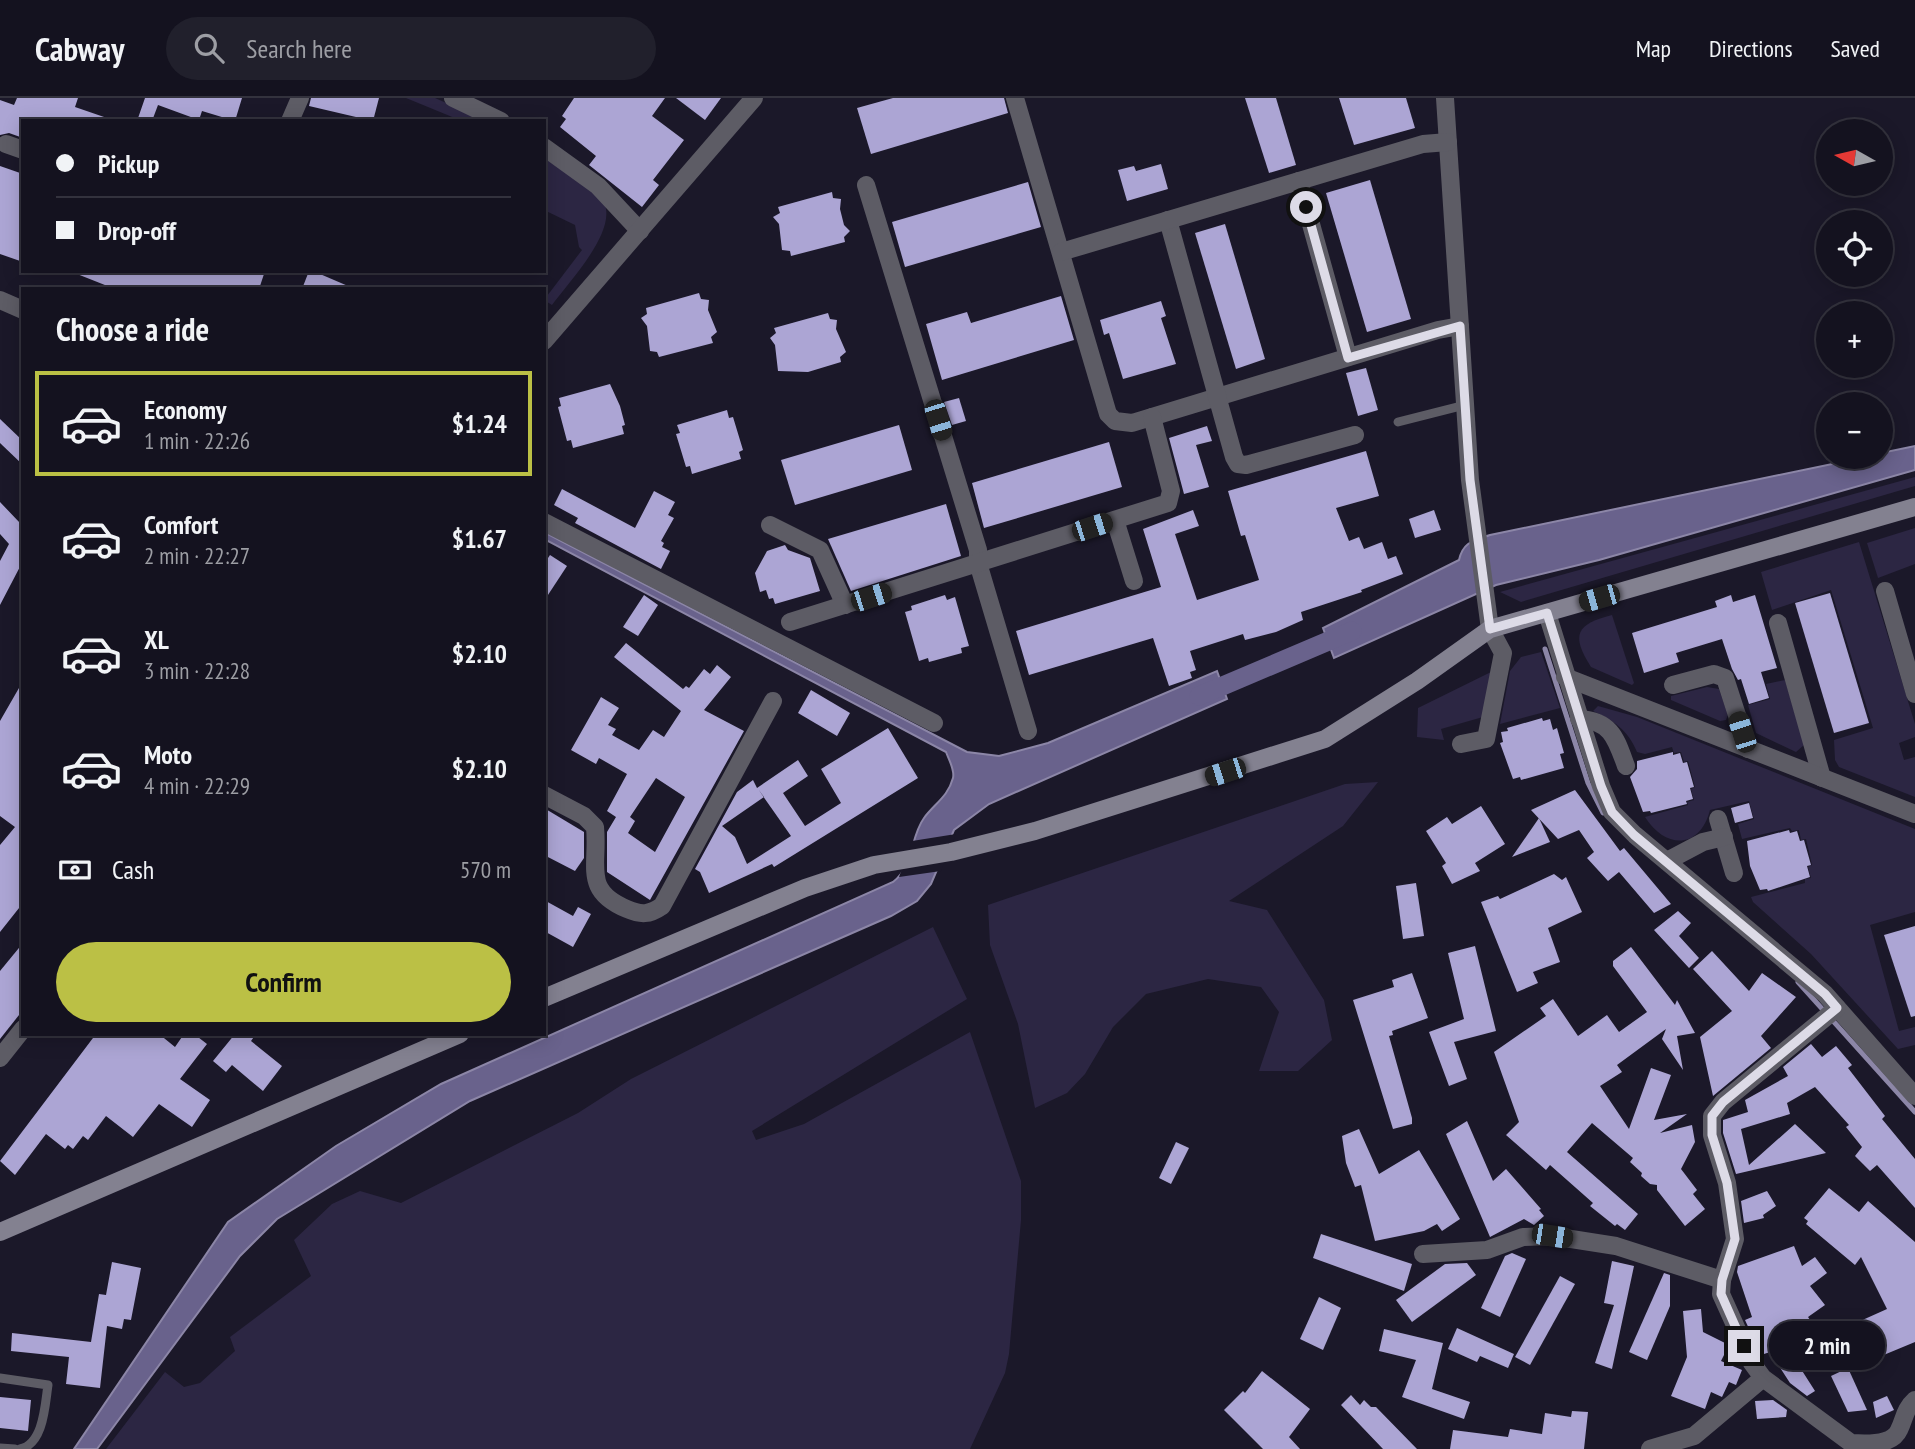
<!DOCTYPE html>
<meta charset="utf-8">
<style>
body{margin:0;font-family:"PT Sans Narrow",sans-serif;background:#21202c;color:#f1f3f6;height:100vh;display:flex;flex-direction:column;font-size:26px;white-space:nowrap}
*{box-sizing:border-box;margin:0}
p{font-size:23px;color:#9d9ea4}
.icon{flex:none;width:38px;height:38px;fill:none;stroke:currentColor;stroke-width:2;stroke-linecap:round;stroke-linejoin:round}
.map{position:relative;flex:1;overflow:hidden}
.sheet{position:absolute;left:21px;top:189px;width:525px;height:749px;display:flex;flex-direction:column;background:#14121f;border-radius:0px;box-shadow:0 4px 18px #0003,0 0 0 2px #33323d}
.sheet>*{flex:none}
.top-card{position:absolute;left:21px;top:21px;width:525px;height:154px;border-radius:0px;box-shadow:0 4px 18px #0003,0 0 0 2px #33323d;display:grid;align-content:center;height:154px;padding:0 35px;background:#14121f}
.needle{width:46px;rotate:278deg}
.controls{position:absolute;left:1816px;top:21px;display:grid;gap:14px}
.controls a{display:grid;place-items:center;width:77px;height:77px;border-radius:50%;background:#14121f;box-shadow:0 4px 18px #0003,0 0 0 2px #33323d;font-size:35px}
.end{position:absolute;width:32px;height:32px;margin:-16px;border:9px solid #dddbe7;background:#111;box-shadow:0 0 0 4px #111}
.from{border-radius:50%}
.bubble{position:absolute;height:49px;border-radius:24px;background:#14121f;box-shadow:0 4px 18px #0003,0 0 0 2px #33323d;font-size:23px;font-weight:700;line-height:49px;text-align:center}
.car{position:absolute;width:21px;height:42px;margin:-21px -10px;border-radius:9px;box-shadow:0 0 5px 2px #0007;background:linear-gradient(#222 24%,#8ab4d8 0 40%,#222 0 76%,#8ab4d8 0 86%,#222 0)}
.top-card b{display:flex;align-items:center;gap:24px;height:66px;font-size:26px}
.top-card b+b{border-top:2px solid #33323d}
.top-card i{width:18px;height:18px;background:#f1f3f6}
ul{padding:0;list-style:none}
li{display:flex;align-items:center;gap:21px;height:105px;margin:0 14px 10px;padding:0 21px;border:4px solid transparent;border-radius:0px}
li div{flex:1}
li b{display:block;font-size:26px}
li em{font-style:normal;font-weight:700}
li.on{border-color:#bbc045}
li>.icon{width:63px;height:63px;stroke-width:1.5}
h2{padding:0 35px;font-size:32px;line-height:84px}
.pay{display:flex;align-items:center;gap:18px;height:77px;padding:0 35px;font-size:26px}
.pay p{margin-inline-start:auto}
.button{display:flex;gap:14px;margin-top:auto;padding:14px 35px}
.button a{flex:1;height:80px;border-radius:42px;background:#bbc045;color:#111;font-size:28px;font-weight:700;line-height:80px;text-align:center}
header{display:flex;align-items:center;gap:42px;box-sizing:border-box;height:98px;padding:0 35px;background:#14121f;border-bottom:2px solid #33323d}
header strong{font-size:33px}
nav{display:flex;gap:38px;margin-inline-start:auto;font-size:24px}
.search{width:490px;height:63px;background:#21202c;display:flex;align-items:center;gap:18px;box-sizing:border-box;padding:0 24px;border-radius:38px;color:#9d9ea4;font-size:26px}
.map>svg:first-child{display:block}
</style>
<header>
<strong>Cabway</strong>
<div class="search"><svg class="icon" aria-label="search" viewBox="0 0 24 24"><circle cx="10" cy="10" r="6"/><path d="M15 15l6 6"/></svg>Search here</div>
<nav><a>Map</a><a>Directions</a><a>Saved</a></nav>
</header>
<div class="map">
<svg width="1915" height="1351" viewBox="0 0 1915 1351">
<rect width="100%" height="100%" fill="#1b1829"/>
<g fill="#2c2643">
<polygon points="406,0 435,0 487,23 462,23"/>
<path d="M544,60c14,10 55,32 61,47 10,29 -37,78 -53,100l-8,-5 38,-50 -3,-3 -4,-22 -31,-15z"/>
<polygon points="1915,379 1915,388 1521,504 1500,494"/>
<polygon points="1915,430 1915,466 1878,480 1867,445"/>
<polygon points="1859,444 1915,626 1915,639 1899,645 1904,662 1915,659 1915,699 1839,669 1835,662 1834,642 1873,630 1831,492 1772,512 1761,474"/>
<path d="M1612,517l22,68 -2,2 -41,-18c-21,-33 -14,-43 21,-52z"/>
<polygon points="1541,554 1560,610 1500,626 1510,573 1521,559"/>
<polygon points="1491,574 1483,619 1441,631 1444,642 1417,639 1418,610"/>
<polygon points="1785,582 1804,647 1796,654 1756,635 1748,607 1770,601 1766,586"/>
<polygon points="1707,589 1719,591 1728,617 1726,622 1720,623 1671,602 1671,598"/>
<path d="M1598,608l39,11 278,112v83l-45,13 29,106 16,-4v18l-17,4 -87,-95 -58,-52 -2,-5 54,-14v-4l6,-1 -3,-11 4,-2 -6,-26 -5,1 -2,-10 -7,1 -2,-3 -48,11 -4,-15 16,-5 -5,-18 -39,9c-10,39 -44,40 -65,7l43,-12 -1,-3 7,-2 -3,-11 4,-2 -7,-26 -4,1 -3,-10 -7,1 -2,-6 -27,7 -8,-2c-9,-22 -24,-32 -44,-41z"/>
<polygon points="1378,684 1343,728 1229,803 1267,812 1324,902 1332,942 1298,973 1259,973 1279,914 1261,889 1208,881 1146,896 1113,929 1085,976 1067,995 1035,1010 1018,926 990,847 988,807 1345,686"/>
<polygon points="933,829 967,901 752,1033 756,1042 804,1026 970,934 1021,1083 1021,1122 1009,1256 1005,1275 970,1351 106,1351 165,1274 184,1289 200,1285 235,1253 230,1239 311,1178 294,1142 332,1106 360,1093 401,1105 578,1015 631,981"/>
</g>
<g fill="#69628c" stroke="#8c86a7" stroke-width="2">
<path d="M1915,348v24l-316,90 -103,25 -162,73 -11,-30 136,-68c4,-18 14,-19 31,-25l376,-78h15v-4z"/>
<path d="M544,434l423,220 32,4 49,-13 169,-72 10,28 -238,105 -35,26 -23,54 -14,17 -26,15 -421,185 -193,118 -37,37 -143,193h-23l154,-227 108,-76 105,-62 452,-202c21,-16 17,-45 31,-64 10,-14 24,-21 29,-40 2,-8 -4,-18 -7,-26l-402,-213z"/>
</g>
<polygon fill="#1b1829" points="956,736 941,773 899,779 912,743"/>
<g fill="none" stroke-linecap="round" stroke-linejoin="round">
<g stroke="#8c86a7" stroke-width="5">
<polyline points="1545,551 1588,685 1603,715"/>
<polyline points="1798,884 1915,1014"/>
</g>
<polyline stroke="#69628c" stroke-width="19" points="1199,598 1352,533"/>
</g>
<g fill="#aca5d4" fill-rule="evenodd">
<polygon points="17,0 78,0 75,9 107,20 107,23 23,23 23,40 9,35 0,37 0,2 14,7"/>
<polygon points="145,0 242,0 235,23 202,13 199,22 158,7 152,23 137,23"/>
<polygon points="311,0 379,0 373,23 309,8"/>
<polygon points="574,0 665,0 652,18 684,42 653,82 659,87 642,109 589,67 596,58 560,29 566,21 562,18"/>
<polygon points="676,0 721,0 705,22"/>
<polygon points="893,0 1004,0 1008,15 871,56 857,10"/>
<polygon points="1245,0 1276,0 1296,67 1269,75"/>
<polygon points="1339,0 1406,0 1415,30 1354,47"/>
<polygon points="1161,66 1168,91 1127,103 1118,72 1134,68 1136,73"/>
<polygon points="0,68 23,76 23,164 0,156"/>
<polygon points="1370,82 1411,221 1367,234 1326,95"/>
<polygon points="1028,84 1041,129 905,169 892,124"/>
<polygon points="832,94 833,100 841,101 840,111 844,127 850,133 844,139 845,144 791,158 790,153 782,152 779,126 773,119 780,115 778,109"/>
<polygon points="1225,126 1265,261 1236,271 1195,135"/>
<polygon points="265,173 259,191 115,191 72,174"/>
<polygon points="309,173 313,173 355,191 302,191"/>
<polygon points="699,195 701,201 709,202 708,212 717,234 711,239 713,245 659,259 657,254 650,253 647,228 641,220 647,216 646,210"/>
<polygon points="1061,198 1074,242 942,282 926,226 967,214 971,225"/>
<polygon points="1161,203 1166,218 1161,220 1176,266 1123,281 1109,235 1104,237 1100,222"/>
<polygon points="828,215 830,221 837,222 836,231 846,254 840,259 841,264 808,274 778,273 775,247 770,240 776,235 774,230"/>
<polygon points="1366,270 1378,312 1358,318 1346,275"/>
<polygon points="610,286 620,308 625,327 622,328 624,336 573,350 571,342 567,343 558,309 561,308 559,300"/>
<polygon points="959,300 966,323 952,327 944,304"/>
<polygon points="727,312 729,320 733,319 743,352 739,354 741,361 692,376 690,368 686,369 676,336 680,335 677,327"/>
<polygon points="0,321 23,343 23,367 0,345"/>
<polygon points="899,327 912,372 795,407 781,362"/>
<polygon points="1207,328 1212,343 1196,347 1209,389 1184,396 1169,340"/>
<polygon points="1109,344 1122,389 984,430 972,385"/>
<polygon points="1366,353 1379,398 1336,410 1349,443 1359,439 1364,451 1382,444 1388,461 1396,458 1403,476 1361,492 1362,494 1301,514 1303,522 1276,534 1245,542 1243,536 1190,553 1196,572 1190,574 1192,580 1169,588 1153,540 1029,577 1016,533 1161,489 1143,431 1193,412 1199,428 1175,436 1197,502 1259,482 1245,437 1241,438 1228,393"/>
<polygon points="562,391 635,430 654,393 675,404 668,417 674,420 661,443 664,445 662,449 670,453 661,471 575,425 578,420 554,407"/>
<polygon points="0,404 20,425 23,419 23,463 0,507 0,463 9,446 0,436"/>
<polygon points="946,406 961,458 851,493 828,441"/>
<polygon points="1434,412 1441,432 1415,440 1409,421"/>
<polygon points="785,447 788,452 810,460 820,493 775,506 773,500 769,501 766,492 760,494 755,475 767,453"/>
<polygon points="550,457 567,468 544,503 544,466"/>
<polygon points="1830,495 1869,625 1834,635 1795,505"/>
<polygon points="644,497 658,507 638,538 623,529"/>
<polygon points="945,497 947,502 955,499 969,548 961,550 962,555 929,564 928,560 919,563 905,514 912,512 911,508"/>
<polygon points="1731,497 1733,504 1755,497 1777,570 1761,574 1769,600 1749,606 1741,581 1738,582 1732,571 1722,541 1676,555 1679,564 1644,575 1632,535 1717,509 1715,503"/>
<path d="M626,545l57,46 3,-3 3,2 15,-19 6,5 7,-9 14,12 -27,33 40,21 -94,169 -43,-28v-40l9,-15 -9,-6 20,-37 -28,-16 -3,6 -25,-14 30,-53 18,11 -11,17 8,4 -4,6 27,15 14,-20 11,7 17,-26 -67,-54zM656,680l29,19 -30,55 -27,-19 7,-12 -5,-4z"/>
<polygon points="23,583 23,805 0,834 0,747 15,729 0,718 0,623"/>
<polygon points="811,592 850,615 837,638 798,615"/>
<polygon points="1542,620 1543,623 1550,621 1553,632 1557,630 1564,655 1560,656 1564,670 1521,682 1520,679 1513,681 1500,645 1503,644 1501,634 1508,633 1507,630"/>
<path d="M888,630l30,50 -144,89 -2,-3 -63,29 -9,-21 -5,-3 42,-77 16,-12 4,8 41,-28 10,16 -25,17 22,33 36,-23 -20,-34zM758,691l33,47 -44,28 -12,-27 -13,-11 42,-29z"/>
<polygon points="1673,654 1673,657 1680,655 1683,665 1687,664 1694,689 1690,690 1693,701 1686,703 1687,706 1651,715 1650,713 1643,714 1630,679 1637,671 1637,663"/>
<polygon points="1575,692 1620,753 1624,750 1671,806 1654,815 1619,774 1608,783 1587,760 1594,754 1579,732 1558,741 1531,712"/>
<polygon points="1749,705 1753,720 1735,725 1731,710"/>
<polygon points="1481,708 1505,746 1475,765 1480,773 1452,786 1442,768 1446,765 1426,733 1447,719 1452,726"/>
<polygon points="544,710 584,734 584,760 575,773 544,757"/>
<polygon points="1539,720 1550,744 1512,759"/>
<polygon points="1789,732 1790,735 1797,733 1800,743 1804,742 1811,767 1807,768 1810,779 1768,793 1767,791 1760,792 1750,768 1747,743"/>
<polygon points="1554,776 1562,782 1566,779 1582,814 1548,830 1560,864 1533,874 1538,885 1517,894 1481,804 1498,798 1500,801"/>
<polygon points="1416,785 1424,838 1403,841 1396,788"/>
<polygon points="544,802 573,818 578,809 591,816 573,849 544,833"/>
<polygon points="1678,813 1691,825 1679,838 1699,860 1689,870 1654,832"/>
<polygon points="1915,828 1915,918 1911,919 1884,837"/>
<polygon points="23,845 23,912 0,941 0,873"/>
<polygon points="1475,848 1496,933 1454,944 1467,981 1449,988 1429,934 1464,921 1448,855"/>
<polygon points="1631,849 1675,907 1677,902 1695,935 1677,938 1683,972 1662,941 1666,931 1617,967 1622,974 1600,988 1629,1031 1651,970 1671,977 1654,1022 1687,1016 1660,1035 1692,1027 1695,1044 1681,1071 1697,1092 1693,1096 1705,1111 1685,1128 1657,1092 1657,1087 1650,1086 1641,1078 1642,1075 1630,1064 1633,1060 1592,1025 1567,1054 1638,1116 1625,1132 1617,1126 1615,1128 1590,1108 1593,1105 1550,1067 1546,1072 1506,1037 1519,1024 1494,954 1546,918 1540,910 1553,901 1578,938 1607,917 1619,934 1647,914 1613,868 1613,863"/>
<polygon points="1712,853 1749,893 1762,875 1796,899 1761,938 1771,950 1713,998 1700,939 1732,913 1693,871"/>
<polygon points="1412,875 1428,920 1392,933 1393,937 1389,938 1412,1020 1412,1026 1393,1031 1353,902 1394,889 1392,882"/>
<polygon points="96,936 159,936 175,949 184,936 194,936 207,946 180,981 210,1002 192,1029 159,1006 133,1039 106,1018 88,1042 83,1038 73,1051 68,1047 65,1051 46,1036 15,1077 0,1063"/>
<polygon points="235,936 256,936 251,943 282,968 263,993 232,967 226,974 213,963"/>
<polygon points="1811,946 1822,959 1836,948 1852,967 1848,970 1885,1018 1882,1021 1915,1061 1915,1110 1877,1067 1870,1073 1855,1058 1862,1049 1846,1029 1849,1027 1815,989 1787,1005 1790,1016 1741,1031 1749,1067 1795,1026 1826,1055 1736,1076 1723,1035 1723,1022 1748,1014 1745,1002 1788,978 1783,969"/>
<polygon points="1467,1023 1493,1083 1506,1071 1541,1111 1539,1112 1544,1118 1534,1127 1524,1121 1490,1139 1446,1036"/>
<polygon points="1359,1031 1379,1076 1419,1052 1460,1121 1442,1133 1437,1126 1424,1133 1375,1143 1361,1087 1355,1089 1346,1065 1342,1038"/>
<polygon points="1176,1044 1189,1050 1171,1086 1159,1080"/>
<polygon points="1829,1090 1859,1114 1868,1103 1915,1144 1915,1244 1874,1261 1858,1224 1887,1211 1861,1159 1855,1167 1806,1126 1808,1123 1804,1120"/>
<polygon points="1767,1093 1776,1108 1763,1117 1764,1120 1744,1125 1741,1103"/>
<polygon points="1321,1136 1412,1166 1404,1193 1313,1160"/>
<polygon points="1794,1148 1802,1168 1815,1159 1827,1175 1810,1188 1825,1207 1808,1219 1814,1228 1785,1246 1815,1293 1807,1298 1790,1285 1770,1254 1761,1257 1745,1222 1752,1219 1737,1174 1738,1168"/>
<polygon points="1512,1155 1526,1161 1500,1219 1481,1210 1505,1158"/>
<polygon points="1612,1163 1634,1168 1612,1271 1595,1265 1614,1207 1604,1205"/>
<polygon points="112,1164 141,1170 131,1222 124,1221 122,1231 107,1228 100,1290 66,1286 69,1259 11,1253 12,1235 91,1244 99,1196 106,1197"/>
<polygon points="1467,1165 1476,1177 1412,1224 1396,1202 1445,1166"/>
<polygon points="1664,1175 1670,1177 1670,1208 1647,1262 1629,1254"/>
<polygon points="1560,1178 1575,1186 1530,1267 1515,1259"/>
<polygon points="1319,1199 1341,1210 1323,1252 1300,1241"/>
<polygon points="1701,1211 1703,1234 1729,1247 1721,1263 1742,1272 1736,1287 1729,1284 1722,1299 1711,1294 1705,1311 1671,1298 1687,1259 1683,1213"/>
<polygon points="1457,1230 1514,1256 1508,1270 1480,1258 1477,1264 1448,1251"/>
<polygon points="1384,1231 1443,1245 1432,1291 1470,1304 1464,1321 1402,1299 1416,1262 1379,1253"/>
<polygon points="1848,1270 1867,1312 1848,1314 1831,1278"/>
<polygon points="1262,1273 1310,1311 1289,1339 1300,1351 1263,1351 1224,1312 1243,1293 1245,1295"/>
<polygon points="1351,1297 1360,1307 1364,1302 1371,1309 1376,1309 1417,1351 1383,1351 1341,1307"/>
<polygon points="1887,1298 1894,1312 1876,1320 1873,1304"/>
<polygon points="0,1299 31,1302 28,1333 0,1330"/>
<polygon points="1773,1302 1787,1312 1786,1319 1757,1321 1755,1303"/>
<polygon points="1572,1313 1588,1314 1584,1351 1450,1351 1453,1332 1508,1339 1510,1331 1542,1336 1545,1315 1571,1319"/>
</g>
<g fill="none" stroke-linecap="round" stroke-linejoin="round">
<g stroke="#5d5c65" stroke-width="9">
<polyline points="1398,324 1465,307"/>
<path d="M0,1280l48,7c-3,19 -4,59 -28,64"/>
<polyline points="0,1350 15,1351"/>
</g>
<g stroke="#5d5c65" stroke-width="18">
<polyline points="453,0 501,23"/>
<polyline points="1015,0 1108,316 1115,323 1132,325 1438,232 1460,228"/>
<polyline points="1445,0 1470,382 1490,531 1503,555 1486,641 1461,646"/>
<polyline points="290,23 300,0"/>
<polyline points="6,46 23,52"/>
<polyline points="544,49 598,88 640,133"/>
<polyline points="1299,83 1348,259"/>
<polyline points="866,87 978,452 978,465 1028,633"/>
<polyline points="1168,122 1234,359 1238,366 1246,367 1355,337"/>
<polyline points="1061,154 1423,46 1448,44"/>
<polyline points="0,202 23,212"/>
<polyline points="544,243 754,0"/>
<polyline points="1115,422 1134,483"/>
<polyline points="544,424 934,625"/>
<polyline points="770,427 820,452 845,507"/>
<polyline points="1885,493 1915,596"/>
<polyline points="1547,515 1601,688 1612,714 1635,737 1825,896 1915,998"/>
<polyline points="790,524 1168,405 1171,393 1152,319"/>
<polyline points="1778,525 1822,680"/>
<polyline points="1565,579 1915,716"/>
<polyline points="1673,587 1714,576 1725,580 1748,651"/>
<path d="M1579,621c33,2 37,20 47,47"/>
<path d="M544,697l40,21 11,11c4,39 -13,63 32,82 14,6 22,6 35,-3l111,-205"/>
<polyline points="1718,721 1734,775"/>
<polyline points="1667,763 1703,744 1724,739"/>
<path d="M1837,910l-114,94 -11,14v19l15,48 8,56 -13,41 -1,14 31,69 11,15 88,65c14,1 41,3 48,-13 6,-12 5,-20 16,-30"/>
<polyline points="0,960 23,931"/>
<polyline points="1423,1156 1487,1152 1523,1139 1552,1138 1616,1148 1722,1182"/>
<polyline points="1650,1351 1694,1338 1763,1280"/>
</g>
<g stroke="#838190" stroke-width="18">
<polyline points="544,900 805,790 874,767 951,754 1035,733 1325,641 1417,583 1490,531 1915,409"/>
<polyline points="0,1134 460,936"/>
</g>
</g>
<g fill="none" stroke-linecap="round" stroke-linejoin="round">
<polyline stroke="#dddbe7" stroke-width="9" points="1306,109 1348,260 1460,228 1470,382 1490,531 1547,515 1601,688 1612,714 1634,737 1825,896 1837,910 1723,1004 1712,1018 1712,1037 1727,1085 1735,1141 1722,1182 1721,1196 1744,1248"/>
</g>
</svg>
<div class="controls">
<a><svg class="needle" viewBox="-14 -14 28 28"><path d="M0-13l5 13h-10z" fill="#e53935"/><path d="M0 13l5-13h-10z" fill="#9d9ea4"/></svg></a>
<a><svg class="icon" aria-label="locate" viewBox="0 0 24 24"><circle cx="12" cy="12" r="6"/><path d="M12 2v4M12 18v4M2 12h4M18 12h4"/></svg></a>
<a>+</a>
<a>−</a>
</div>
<i class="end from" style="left:1306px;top:109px"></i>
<i class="end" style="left:1744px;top:1248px"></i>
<div class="bubble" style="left:1769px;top:1223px;width:116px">2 min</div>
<i class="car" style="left:938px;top:322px;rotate:163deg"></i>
<i class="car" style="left:1092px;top:429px;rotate:72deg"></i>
<i class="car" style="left:871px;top:499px;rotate:72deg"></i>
<i class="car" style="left:1599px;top:500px;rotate:254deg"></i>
<i class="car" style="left:1742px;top:634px;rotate:342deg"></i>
<i class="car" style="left:1225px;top:674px;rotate:252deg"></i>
<i class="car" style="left:1552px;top:1138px;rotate:99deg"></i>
<div class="top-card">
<b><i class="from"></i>Pickup</b>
<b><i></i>Drop-off</b>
</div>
<section class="sheet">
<h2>Choose a ride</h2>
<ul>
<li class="on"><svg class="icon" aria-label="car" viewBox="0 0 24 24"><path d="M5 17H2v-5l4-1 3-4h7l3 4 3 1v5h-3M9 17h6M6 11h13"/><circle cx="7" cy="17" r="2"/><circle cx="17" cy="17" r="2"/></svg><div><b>Economy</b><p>1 min · 22:26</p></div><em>$1.24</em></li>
<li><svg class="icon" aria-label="car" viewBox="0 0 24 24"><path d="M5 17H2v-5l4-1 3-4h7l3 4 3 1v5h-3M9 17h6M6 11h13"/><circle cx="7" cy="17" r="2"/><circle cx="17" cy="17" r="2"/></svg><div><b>Comfort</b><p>2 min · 22:27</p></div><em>$1.67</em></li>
<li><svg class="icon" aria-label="car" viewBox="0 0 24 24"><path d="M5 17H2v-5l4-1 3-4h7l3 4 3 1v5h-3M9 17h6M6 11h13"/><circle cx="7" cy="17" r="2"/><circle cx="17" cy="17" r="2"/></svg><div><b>XL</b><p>3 min · 22:28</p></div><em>$2.10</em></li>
<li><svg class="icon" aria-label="car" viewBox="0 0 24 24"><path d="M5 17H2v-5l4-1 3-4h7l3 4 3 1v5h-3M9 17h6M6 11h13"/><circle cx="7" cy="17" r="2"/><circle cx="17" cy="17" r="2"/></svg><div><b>Moto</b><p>4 min · 22:29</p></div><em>$2.10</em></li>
</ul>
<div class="pay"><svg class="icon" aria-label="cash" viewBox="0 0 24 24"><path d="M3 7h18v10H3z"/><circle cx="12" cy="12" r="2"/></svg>Cash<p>570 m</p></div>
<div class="button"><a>Confirm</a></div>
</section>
</div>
